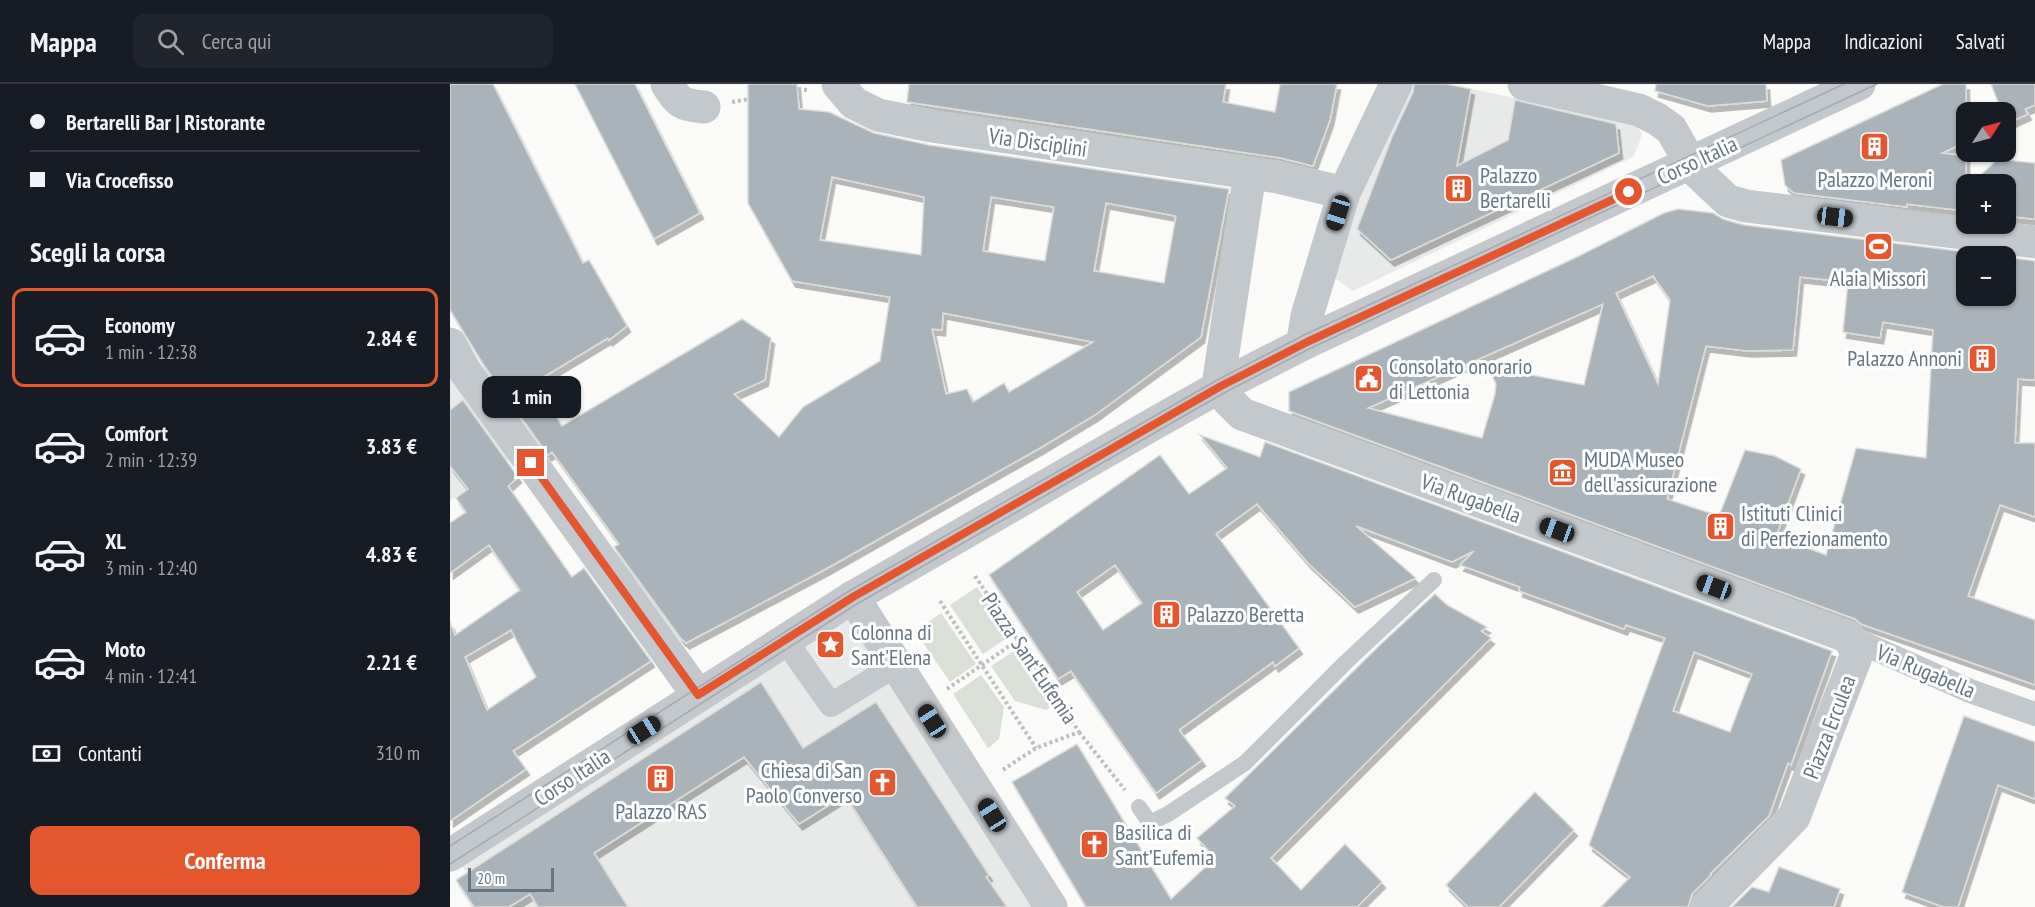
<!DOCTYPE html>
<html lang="it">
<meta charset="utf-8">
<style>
body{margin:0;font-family:"PT Sans Narrow",sans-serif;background:#20242c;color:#f1f3f6;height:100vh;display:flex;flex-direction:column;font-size:22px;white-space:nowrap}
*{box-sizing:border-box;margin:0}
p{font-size:20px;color:#9ea1a6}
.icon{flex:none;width:33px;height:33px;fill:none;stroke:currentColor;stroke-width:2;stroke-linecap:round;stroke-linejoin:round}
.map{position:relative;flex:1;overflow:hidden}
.panel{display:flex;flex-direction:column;background:#171b24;width:450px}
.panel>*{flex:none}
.guide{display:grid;align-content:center;height:132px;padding:0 30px;background:#171b24}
.needle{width:39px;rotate:54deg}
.tools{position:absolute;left:1506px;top:18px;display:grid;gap:12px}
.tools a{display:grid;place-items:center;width:60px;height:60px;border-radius:12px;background:#171b24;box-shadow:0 2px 4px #0004;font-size:30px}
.scale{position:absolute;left:18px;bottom:15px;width:86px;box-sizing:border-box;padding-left:6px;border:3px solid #657683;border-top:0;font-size:16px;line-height:21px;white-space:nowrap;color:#657683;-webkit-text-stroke:4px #fff;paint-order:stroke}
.end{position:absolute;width:27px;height:27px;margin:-14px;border:8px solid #e4572e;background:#fff;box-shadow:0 0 0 3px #fff}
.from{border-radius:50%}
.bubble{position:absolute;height:42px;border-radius:12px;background:#171b24;box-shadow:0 2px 4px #0004;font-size:20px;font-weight:800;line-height:42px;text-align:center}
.car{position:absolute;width:18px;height:36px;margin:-18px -9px;border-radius:8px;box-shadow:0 0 4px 2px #0007;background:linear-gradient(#222 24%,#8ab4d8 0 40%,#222 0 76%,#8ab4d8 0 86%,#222 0)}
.guide b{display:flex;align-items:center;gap:21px;height:57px;font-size:22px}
.guide b+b{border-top:2px solid #363941}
.guide i{width:15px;height:15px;background:#f1f3f6}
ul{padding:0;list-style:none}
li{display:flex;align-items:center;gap:18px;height:99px;margin:0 12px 9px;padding:0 18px;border:3px solid transparent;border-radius:12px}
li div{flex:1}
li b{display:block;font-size:22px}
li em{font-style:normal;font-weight:800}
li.selected{border-color:#e4572e}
li>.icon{width:54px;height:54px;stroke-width:1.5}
h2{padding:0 30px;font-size:27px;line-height:72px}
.pay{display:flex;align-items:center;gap:15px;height:66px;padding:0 30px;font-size:22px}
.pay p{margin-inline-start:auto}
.button{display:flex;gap:12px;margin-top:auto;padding:12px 30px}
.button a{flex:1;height:69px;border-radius:12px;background:#e4572e;color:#fff;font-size:24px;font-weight:800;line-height:69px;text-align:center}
header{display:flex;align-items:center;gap:36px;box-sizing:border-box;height:84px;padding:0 30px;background:#171b24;border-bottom:2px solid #363941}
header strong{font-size:28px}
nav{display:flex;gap:33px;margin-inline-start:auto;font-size:21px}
.search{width:420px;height:54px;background:#20242c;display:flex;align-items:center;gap:15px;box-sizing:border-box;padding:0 21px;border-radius:12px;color:#9ea1a6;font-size:22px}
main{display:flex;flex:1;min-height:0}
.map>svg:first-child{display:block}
</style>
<header>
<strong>Mappa</strong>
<div class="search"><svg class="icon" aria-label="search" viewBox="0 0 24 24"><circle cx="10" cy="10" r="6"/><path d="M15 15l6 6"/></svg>Cerca qui</div>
<nav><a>Mappa</a><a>Indicazioni</a><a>Salvati</a></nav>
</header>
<main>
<section class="panel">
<div class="guide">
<b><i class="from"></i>Bertarelli Bar | Ristorante</b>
<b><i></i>Via Crocefisso</b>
</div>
<h2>Scegli la corsa</h2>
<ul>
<li class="selected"><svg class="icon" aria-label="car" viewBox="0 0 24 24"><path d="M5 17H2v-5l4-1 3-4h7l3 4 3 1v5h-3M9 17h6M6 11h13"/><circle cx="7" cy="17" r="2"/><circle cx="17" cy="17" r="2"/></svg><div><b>Economy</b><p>1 min · 12:38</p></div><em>2.84 €</em></li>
<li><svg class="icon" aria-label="car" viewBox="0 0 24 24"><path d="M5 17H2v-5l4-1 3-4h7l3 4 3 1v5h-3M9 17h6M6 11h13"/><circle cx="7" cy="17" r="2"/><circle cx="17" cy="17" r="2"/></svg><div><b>Comfort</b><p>2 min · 12:39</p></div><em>3.83 €</em></li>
<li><svg class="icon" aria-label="car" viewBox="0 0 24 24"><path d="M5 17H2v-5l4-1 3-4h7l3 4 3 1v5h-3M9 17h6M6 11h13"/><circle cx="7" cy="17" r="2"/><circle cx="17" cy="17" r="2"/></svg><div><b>XL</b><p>3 min · 12:40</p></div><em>4.83 €</em></li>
<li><svg class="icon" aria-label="car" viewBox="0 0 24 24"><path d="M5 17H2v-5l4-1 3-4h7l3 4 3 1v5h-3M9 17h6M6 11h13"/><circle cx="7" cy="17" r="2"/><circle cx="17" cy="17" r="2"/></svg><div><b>Moto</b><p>4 min · 12:41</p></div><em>2.21 €</em></li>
</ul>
<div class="pay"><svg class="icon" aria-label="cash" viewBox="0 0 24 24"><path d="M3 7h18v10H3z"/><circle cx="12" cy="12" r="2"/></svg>Contanti<p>310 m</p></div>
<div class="button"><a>Conferma</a></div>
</section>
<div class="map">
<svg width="1585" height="823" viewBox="0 0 1585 823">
<defs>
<filter id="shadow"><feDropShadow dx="3.5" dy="6" stdDeviation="0" flood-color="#0004"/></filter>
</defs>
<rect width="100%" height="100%" fill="#fafaf8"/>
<g fill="#e8e9e9">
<polygon points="960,0 996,0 1186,38 1192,51 1183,73 903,207 878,190 895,139"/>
<polygon points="0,288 62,373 0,417"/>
<polygon points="405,525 596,823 43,823 12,782"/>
</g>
<g fill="#dadfd7">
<polygon points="527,503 560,552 533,570 500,521"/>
<polygon points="491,529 526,580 500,598 465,547"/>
<polygon points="567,565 605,619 596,626 565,617 541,582"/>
<polygon points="531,591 554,623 549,655 538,664 503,610"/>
</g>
<g fill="#aab3b9" stroke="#dcdcda" stroke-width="1.5" fill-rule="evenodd" filter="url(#shadow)">
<path d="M0,0h43l90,179 6,-3 38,66 -18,14 -1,-2 -73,44 27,44 180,-107 29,19 -6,42 -31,14 45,43 24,-30 77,-46 10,-64 -98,-16 -44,-78v-119h49l2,25 30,3 45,21 55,12 300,44 -28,148 -106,78 -55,33 -216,122 -138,73 -3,-3h-1l-68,-93 5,-3 -67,-92 -4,3 -65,-91 -33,-54zM382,93l92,20 -3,58 -101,-15zM541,113l63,10 -9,54 -62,-10zM656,119l70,13 -12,67 -70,-12zM493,229l150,29 -84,50 -5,-9 -31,19 -6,-13 -21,5 -14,-65 10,1z"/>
<polygon points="125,0 185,0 250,129 204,155"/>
<polygon points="459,0 776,0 773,18 825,28 830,0 887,0 880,36 863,82 831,74 457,18"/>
<polygon points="964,0 996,0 1021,5 1007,82 1058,56 1065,16 1166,40 1169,69 941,176 907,145 942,53 963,8"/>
<polygon points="1206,0 1316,0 1317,17 1258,22 1205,7"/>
<polygon points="1493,0 1516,0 1516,58 1492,69 1516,72 1516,127 1457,120 1457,123 1344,109 1335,101 1331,76"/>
<polygon points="1541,0 1585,0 1585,21 1575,25 1578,30 1556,40 1556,28 1552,28"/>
<polygon points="1548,75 1585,79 1585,135 1556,132 1556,100 1521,100"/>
<path d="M1228,125l35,4 10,6 21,6 256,31h-34v40h40v-39l29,4v119l-17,-1 -3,64h20v74l-35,-12 -32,91 67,24v65l-174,-61 -6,-5 -566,-208v-19l288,-135 87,-44zM1203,192l17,24 -12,84 -42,-91zM1350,193l48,5 -5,50 37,6 3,-16 50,8 -7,128 -70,-10 -30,107 -50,-19 25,-67 -26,-13 -30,-6 -26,66 -52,-17 39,-153 42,5 45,-1zM1153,220l-19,81 -96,-18 8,17 -1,10 -13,44 -114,-30z"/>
<path d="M13,316l55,77 -10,9 64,91 12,-9 67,93 -138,90 13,18 -76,52v-199l5,13 65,-45 -31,-45 -39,28v-50l16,-11 -10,-14 12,-9 -18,-23v-56zM61,546l25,47 -49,33 -22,-53z"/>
<path d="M750,351l60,22 5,-15 567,209 -41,114 -3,-2 -19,53 -59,58 1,1 -19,19 -4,13h-87l29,-30 -41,-32 76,-207 -39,-13 -2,4 -105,-38 1,-4 -60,-22 14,-14 -22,11 -96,-36 60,52 -61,29 -47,-44 -51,-59 -41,30 83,114 -24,18 -2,-4 -94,68 23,30 -46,33 -85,-122 -13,8 -69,-104 171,-120 29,39 38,-26zM665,481l27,38 -39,27 -26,-38zM1244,568l58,22 -22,58 -57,-21z"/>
<polygon points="985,510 997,521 1037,543 1031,547 1041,554 821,774 851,806 895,760 932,798 907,823 636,823 562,698 627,660 721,815 765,774 747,754 785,722 775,714 931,560"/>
<polygon points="311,598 353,664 426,618 539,791 536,793 557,823 467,823 395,711 349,740 294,673 144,769 178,823 88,823 80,810 59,823 24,823 6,796"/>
<polygon points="1514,632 1585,658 1585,715 1548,701 1508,823 1494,823 1452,808"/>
<polygon points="1085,708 1124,746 1049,823 1018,823 996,801"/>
<polygon points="1329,783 1390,805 1384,823 1282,823 1302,803 1319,808"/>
</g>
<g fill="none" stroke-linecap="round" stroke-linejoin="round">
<g stroke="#bbbfc2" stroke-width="4" stroke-dasharray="3 3" stroke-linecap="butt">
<polyline points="348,5 357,6"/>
<polyline points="282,18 299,15"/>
<polyline points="525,492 629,648 586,664 551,687"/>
<polyline points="490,517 586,664"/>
<polyline points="497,605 568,556"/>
<polyline points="629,648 675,706"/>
</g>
<polyline stroke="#c3c8cc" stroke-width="16" points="689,723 700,739 718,730 795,679 896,578 984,496"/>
<g stroke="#c3c8cc" stroke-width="24">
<polyline points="1399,553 1520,607 1585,630"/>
<polyline points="335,556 381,621 446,581"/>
</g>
<g stroke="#c3c8cc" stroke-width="33">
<path d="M217,0c11,19 15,21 37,23"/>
<polyline points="388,0 404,19 428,31 482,42 828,93 894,109"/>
<polyline points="1074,0 1189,26 1207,35 1221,45 1244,85 1278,117 1296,122 1585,158"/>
<polyline points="800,89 769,295 778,316 792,330 1399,553 1407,570 1344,733 1256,823"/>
<polyline points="857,258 854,251 857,232 894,109 946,0"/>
<polyline points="0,260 15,287 248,611"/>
<polyline points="403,513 601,823"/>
<polyline points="0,771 403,513 705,339 771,302 857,258 1409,0"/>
</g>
<g stroke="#a2aab0" stroke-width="1.5">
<polyline points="0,762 399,507 769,295 854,251 1394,0"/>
<polyline points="0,780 407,520 774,309 859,265 1427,0"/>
</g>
</g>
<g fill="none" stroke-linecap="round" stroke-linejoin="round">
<polyline stroke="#e4572e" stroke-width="8" points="81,379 248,611 403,513 771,302 857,258 1179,108"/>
</g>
<defs>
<symbol id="building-square" viewBox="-11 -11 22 22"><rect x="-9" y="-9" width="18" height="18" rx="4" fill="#e4572e" stroke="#fff"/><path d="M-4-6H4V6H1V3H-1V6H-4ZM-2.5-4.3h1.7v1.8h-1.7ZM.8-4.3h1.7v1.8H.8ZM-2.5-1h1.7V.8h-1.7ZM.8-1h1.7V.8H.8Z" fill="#fff"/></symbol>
<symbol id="stadium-square" viewBox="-11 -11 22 22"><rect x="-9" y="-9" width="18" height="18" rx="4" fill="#e4572e" stroke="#fff"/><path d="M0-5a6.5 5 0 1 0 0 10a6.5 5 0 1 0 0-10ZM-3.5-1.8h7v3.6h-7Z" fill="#fff"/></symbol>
<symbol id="civic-square" viewBox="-11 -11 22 22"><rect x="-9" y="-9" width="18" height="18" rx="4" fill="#e4572e" stroke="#fff"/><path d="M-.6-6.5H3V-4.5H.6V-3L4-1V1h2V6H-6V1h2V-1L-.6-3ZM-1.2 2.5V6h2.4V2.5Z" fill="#fff"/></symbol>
<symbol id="museum-square" viewBox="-11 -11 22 22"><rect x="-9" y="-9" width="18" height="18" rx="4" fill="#e4572e" stroke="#fff"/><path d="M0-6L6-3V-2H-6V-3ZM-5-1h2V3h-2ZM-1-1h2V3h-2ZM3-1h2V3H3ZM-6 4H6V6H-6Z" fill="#fff"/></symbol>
<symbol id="sight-square" viewBox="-11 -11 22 22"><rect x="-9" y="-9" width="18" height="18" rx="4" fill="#e4572e" stroke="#fff"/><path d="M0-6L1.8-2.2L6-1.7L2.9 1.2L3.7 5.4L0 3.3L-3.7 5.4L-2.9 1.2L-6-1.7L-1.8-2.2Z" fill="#fff"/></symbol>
<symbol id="church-square" viewBox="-11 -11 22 22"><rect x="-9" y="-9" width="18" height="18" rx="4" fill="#e4572e" stroke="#fff"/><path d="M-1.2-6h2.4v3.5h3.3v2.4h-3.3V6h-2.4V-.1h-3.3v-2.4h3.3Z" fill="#fff"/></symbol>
</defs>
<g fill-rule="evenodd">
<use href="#building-square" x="1408" y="46" width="33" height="33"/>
<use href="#building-square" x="992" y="88" width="33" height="33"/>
<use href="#stadium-square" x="1412" y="146" width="33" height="33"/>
<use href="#building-square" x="1516" y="258" width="33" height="33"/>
<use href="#civic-square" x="902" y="278" width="33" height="33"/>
<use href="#museum-square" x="1096" y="372" width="33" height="33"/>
<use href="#building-square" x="1254" y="426" width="33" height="33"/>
<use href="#building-square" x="700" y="514" width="33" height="33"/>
<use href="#sight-square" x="364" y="544" width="33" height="33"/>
<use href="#building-square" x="194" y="678" width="33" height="33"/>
<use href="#church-square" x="416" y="682" width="33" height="33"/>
<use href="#church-square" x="628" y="744" width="33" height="33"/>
</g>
<g text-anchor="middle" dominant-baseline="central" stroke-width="6" stroke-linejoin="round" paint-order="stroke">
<g font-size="22" fill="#657683" stroke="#fff">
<text transform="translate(588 58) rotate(8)">Via Disciplini</text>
<text transform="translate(1247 76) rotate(-25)">Corso Italia</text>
<text transform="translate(1021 414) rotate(20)">Via Rugabella</text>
<text transform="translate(580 574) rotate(56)">Piazza Sant'Eufemia</text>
<text transform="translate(1476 587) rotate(23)">Via Rugabella</text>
<text transform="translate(1379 643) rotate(-69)">Piazza Erculea</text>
<text transform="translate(122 693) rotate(-33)">Corso Italia</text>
</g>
<g font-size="22" fill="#657683" stroke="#fff" text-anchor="start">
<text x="1030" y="91">Palazzo<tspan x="1030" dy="25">Bertarelli</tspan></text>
<text x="1425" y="95" text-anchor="middle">Palazzo Meroni</text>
<text x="1428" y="194" text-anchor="middle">Alaia Missori</text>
<text x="1512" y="274" text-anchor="end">Palazzo Annoni</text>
<text x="939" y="282">Consolato onorario<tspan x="939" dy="25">di Lettonia</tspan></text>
<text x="1134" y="375">MUDA Museo<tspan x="1134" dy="25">dell'assicurazione</tspan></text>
<text x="1291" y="429">Istituti Clinici<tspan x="1291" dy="25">di Perfezionamento</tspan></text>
<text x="737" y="530">Palazzo Beretta</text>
<text x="401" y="548">Colonna di<tspan x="401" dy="25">Sant'Elena</tspan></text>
<text x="412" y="686" text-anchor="end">Chiesa di San<tspan x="412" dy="25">Paolo Converso</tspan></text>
<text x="211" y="727" text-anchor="middle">Palazzo RAS</text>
<text x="665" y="748">Basilica di<tspan x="665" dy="25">Sant’Eufemia</tspan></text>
</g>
</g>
</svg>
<div class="tools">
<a><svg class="needle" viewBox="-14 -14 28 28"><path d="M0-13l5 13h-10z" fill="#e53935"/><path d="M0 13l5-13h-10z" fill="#9ea1a6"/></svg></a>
<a>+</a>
<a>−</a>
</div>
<div class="scale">20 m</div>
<i class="end from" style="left:1179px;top:108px"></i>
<i class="end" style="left:81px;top:379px"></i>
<div class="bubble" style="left:32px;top:292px;width:99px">1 min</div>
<i class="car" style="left:888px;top:129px;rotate:197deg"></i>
<i class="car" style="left:1385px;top:133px;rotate:97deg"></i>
<i class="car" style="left:1107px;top:446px;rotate:290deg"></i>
<i class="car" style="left:1264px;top:503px;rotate:290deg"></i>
<i class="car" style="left:482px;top:637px;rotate:327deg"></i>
<i class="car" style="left:194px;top:646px;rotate:58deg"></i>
<i class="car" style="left:542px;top:731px;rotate:328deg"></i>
</div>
</main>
